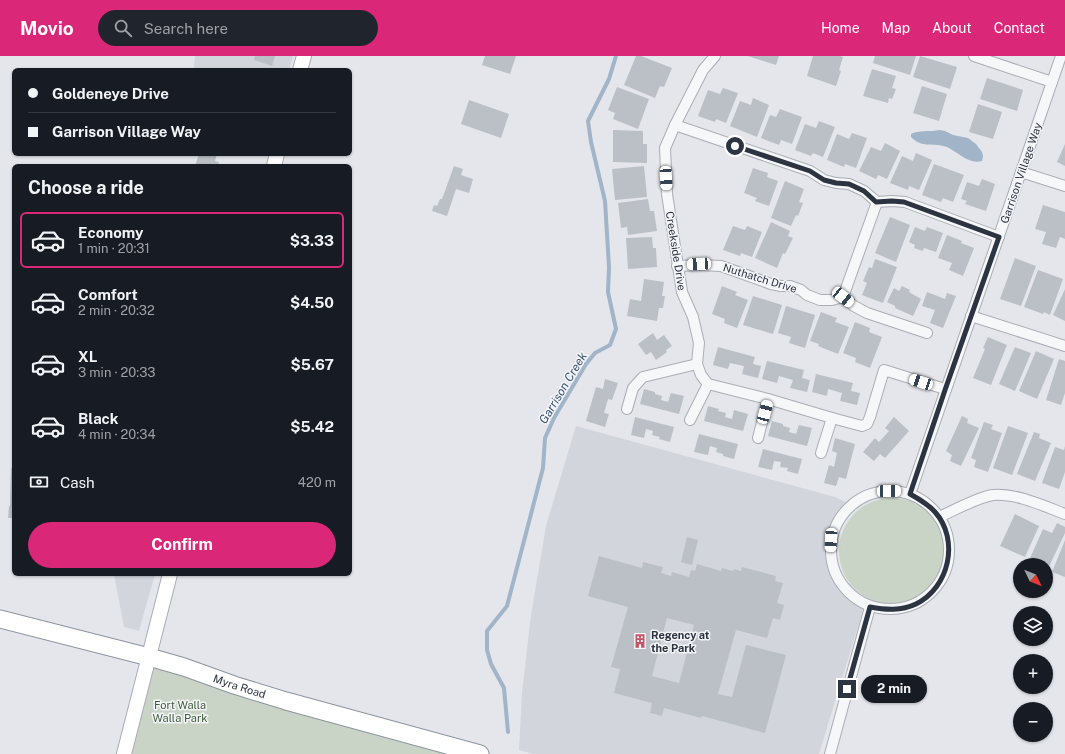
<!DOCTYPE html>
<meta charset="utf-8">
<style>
body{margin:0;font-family:"Public Sans",sans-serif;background:#20242c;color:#f1f3f6;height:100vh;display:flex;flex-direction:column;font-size:15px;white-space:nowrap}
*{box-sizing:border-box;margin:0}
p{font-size:13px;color:#9ea1a6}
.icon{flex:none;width:22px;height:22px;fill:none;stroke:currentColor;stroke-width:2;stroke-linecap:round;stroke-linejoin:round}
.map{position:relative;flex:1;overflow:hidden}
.panel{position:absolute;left:12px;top:108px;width:340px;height:412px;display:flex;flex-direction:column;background:#171b24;border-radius:6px;box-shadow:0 1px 3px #0004}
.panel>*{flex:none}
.banner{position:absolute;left:12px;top:12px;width:340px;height:88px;border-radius:6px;box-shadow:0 1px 3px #0004;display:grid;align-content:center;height:88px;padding:0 16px;background:#171b24}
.needle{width:26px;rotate:133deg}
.fabs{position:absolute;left:1013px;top:502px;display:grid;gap:8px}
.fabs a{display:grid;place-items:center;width:40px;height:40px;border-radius:50%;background:#171b24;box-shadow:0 1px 3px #0004;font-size:20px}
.end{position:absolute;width:18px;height:18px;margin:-9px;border:5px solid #2d3441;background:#fff;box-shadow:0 0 0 2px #fff}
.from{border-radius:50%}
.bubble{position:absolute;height:28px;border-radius:14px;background:#171b24;box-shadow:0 1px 3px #0004;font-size:13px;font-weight:700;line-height:28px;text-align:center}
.car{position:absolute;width:12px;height:24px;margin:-12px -6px;border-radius:5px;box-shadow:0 0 3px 1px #0007;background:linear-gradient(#fff 24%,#345 0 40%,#fff 0 76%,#345 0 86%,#fff 0)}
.banner b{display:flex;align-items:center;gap:14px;height:38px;font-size:15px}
.banner b+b{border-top:1px solid #363941}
.banner i{width:10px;height:10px;background:#f1f3f6}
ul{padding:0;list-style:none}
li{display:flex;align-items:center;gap:12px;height:56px;margin:0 8px 6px;padding:0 8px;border:2px solid transparent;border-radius:6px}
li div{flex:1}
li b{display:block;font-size:15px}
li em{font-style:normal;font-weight:700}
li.selected{border-color:#db2777}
li>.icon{width:36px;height:36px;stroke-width:1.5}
h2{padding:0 16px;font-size:18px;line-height:48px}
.pay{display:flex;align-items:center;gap:10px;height:44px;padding:0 16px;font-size:15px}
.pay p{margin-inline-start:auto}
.button{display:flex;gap:8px;margin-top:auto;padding:8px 16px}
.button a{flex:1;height:46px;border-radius:24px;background:#db2777;color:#fff;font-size:16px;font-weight:700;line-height:46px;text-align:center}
header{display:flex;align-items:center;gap:24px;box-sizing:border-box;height:56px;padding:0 20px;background:#db2777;color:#fff}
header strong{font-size:19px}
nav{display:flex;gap:22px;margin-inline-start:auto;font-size:14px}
.search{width:280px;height:36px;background:#20242c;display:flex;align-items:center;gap:10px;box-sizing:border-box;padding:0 14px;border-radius:22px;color:#9ea1a6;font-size:15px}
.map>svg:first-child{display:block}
</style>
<header>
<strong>Movio</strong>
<div class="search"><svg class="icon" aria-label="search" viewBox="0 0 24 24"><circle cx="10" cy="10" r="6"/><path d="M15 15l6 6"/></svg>Search here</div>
<nav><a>Home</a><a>Map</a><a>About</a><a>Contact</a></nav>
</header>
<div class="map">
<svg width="1065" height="698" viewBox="0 0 1065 698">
<rect width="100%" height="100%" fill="#e4e6eb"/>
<g fill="#d2d5dc">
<polygon points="195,0 293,0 289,14 194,14"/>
<polygon points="576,370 835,441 848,447 835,461 828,477 826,493 829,510 838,531 850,545 863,554 819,698 533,698 519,694 522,637 531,559 546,470"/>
<polygon points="114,518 155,518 139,575 124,571"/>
</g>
<g fill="#c9d4c6">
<circle cx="892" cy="495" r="53"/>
<polygon points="149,601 491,698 123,698"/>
</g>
<path fill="#a2b4c7" d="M940,74l5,1 8,4 15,3 8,6 6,8 1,4 -1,5c-13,4 -24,-9 -35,-14 -14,-5 -24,2 -36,-10v-3c6,-4 20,-2 29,-4z"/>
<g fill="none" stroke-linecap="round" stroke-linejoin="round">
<polyline stroke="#a2b4c7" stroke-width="4" points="508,676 504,632 491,608 487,594 487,575 507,550 543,412 545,382 554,362 586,308 595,297 610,289 616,273 608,236 609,211 605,145 591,86 588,65 609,23 616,0"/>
</g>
<g fill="#bbc0c7" fill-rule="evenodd">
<polygon points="255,0 275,0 272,10 254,4"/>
<polygon points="485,0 516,0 510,18 482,9"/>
<polygon points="636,0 641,0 672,12 664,31 660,30 655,42 624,29"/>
<polygon points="748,0 779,0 776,9"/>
<polygon points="813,0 840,0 843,1 839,14 841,15 836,30 807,20"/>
<polygon points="875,0 916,0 910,19 873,7"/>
<polygon points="920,0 957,11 950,33 913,21"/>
<polygon points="872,13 896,20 892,32 896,33 892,43 889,42 888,47 863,40"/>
<polygon points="987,22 1023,34 1017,55 980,43"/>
<polygon points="922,30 947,38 939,65 913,57"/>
<polygon points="617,31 649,43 638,73 613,63 615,57 608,54"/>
<polygon points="723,32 738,37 726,67 716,63 715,66 698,60 708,34 720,38"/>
<polygon points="753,42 769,49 757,81 730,70 740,45 751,49"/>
<polygon points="469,44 509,58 501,82 461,68"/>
<polygon points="978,48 1002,56 993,83 969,76"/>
<polygon points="780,53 802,61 792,88 781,84 779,89 761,82 770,59 776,61"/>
<polygon points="819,65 835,71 823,101 813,97 811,100 795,94 805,68 816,72"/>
<polygon points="613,74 643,75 643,88 647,88 647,107 613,106"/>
<polygon points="852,77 867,82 856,112 845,108 844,111 827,104 837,78 849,83"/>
<polygon points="885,87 900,95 887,123 878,119 876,123 859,115 871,91 881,95"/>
<polygon points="1065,88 1065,110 1057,106"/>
<polygon points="916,97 932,104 919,134 909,130 908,134 890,127 902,100 913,105"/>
<polygon points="199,98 217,98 215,105 219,106 218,110 195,110"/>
<polygon points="934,108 964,119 953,146 943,142 941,146 922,139"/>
<polygon points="454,110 463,113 461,119 473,123 469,137 456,133 447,160 432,155 434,149 437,150 440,143 442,143"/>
<polygon points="644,110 647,141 615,144 612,113"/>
<polygon points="753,112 768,117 767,121 778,125 769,150 755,145 757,142 744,137"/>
<polygon points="982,123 995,128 986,155 965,148 967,145 961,143 967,126 979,130"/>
<polygon points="785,125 804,133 799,146 803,147 798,160 796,159 791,170 771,162"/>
<polygon points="648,143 650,155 654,155 657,175 628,179 627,171 621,172 618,147"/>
<polygon points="1043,149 1065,156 1065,183 1060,181 1056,192 1042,188 1046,176 1035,173"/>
<polygon points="890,161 910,169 896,206 875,197"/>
<polygon points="771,166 790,175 788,180 793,182 785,198 783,197 777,212 755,202"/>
<polygon points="733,170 745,174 747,170 762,176 752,201 741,197 740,200 723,194"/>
<polygon points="915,171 925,175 927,171 943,177 936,196 924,192 923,195 914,192 915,189 909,186"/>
<polygon points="947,179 962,185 961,187 974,192 963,220 949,214 952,207 938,202"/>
<polygon points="652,181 653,192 656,192 657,211 628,213 626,182"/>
<polygon points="1015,202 1036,210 1021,250 1000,243"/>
<polygon points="875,203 897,211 883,247 862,239 867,227 863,225 869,211 872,212"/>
<polygon points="1038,214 1063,223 1050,259 1044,256 1043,258 1024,251"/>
<polygon points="644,223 664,226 662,240 665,240 663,252 659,252 657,265 627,260 630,243 641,245"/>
<polygon points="722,230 737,236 735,239 748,244 737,272 724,267 725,263 712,258"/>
<polygon points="902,230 910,234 909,236 921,243 913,260 895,252 895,250 887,246 894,232 899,235"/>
<polygon points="1065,233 1065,265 1053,259"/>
<polygon points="927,236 945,243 947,237 956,240 943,272 930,267 935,254 922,250"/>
<polygon points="753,240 782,249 773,278 743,269"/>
<polygon points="786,250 815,259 805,292 789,287 791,281 778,277"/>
<polygon points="821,256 837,262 835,266 849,271 838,298 818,290 819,288 810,285"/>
<polygon points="855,266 870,272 869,276 882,281 870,312 855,306 856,302 843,297"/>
<polygon points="653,277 657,284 664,279 672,290 666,294 667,296 656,304 651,296 646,299 638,288"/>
<polygon points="988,281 1007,289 991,329 973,322 985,293 983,292"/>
<polygon points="718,291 755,301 753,308 761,310 758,322 742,318 744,310 730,307 728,313 713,309"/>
<polygon points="1015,291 1031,297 1015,335 999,328"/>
<polygon points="1036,295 1054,303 1037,343 1019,335"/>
<polygon points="1059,303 1065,305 1065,337 1061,349 1046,344"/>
<polygon points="767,305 804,314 802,322 810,324 807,336 790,332 793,324 779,320 777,327 762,323"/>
<polygon points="816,318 853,327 851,335 860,337 857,349 840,345 842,337 828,333 827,340 812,336"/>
<polygon points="605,323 618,327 612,344 608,343 604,357 609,358 605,371 586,365 596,331 603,333"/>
<polygon points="644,333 655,336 655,338 662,340 661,344 668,346 671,337 684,340 679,358 640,348"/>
<polygon points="708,350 719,353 718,355 726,357 725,361 732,363 734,354 748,358 743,375 704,365"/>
<polygon points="962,360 968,363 967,367 979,372 961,410 950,405 952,399 946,395"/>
<polygon points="635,361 674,371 670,386 659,383 660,381 652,379 653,375 646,373 644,382 631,379"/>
<polygon points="894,361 909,375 885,402 880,398 874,405 863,396 875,382 879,386 889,375 885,372"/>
<polygon points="772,365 783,368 783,370 790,372 789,376 796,378 799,369 812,372 807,390 768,380"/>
<polygon points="984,366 993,369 991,373 1002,377 988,416 974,411 976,404 971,402"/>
<polygon points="1008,370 1028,377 1012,419 993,412"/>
<polygon points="1034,376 1040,378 1039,382 1051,387 1035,425 1017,418"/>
<polygon points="699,378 738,388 734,403 723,400 723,398 716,396 717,392 710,390 708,399 694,396"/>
<polygon points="835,382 855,388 846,423 839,421 836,430 824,427 829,409 834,411 837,397 832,395"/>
<polygon points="1065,390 1065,416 1059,433 1042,427 1055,391 1064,394"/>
<polygon points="763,393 802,403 798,418 787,415 788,412 780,411 781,406 774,405 772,414 758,411"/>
<polygon points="11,412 14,413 14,462 8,462 9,450 10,450"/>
<polygon points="1015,458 1039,470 1025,501 1000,490"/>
<polygon points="1057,467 1065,471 1065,477 1046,517 1046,509 1027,509 1043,473 1052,477"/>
<polygon points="687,481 698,484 692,509 681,506"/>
<polygon points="1065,484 1065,521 1052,516"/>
<path d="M599,500l43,12 1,-6 20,5 -2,6 10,3 1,-4 17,5 2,-7 4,1 2,-7 24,7 1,-3 11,3 1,-2 7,2 1,-4 34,9 -1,5 8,2 -6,20 7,2 -4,15 -7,-2 -6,20 -31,-8 -18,64 14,3 14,-52 40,10 -21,78 -63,-17 -1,2 -37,-10 -2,8 -12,-3 2,-10 -38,-10 6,-24 -9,-2 17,-60 -40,-11zM667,562l27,7 -15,58 -27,-7z"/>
</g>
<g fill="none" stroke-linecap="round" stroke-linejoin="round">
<defs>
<g id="minor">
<polyline points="715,0 703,14 675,69 665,92 667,138 682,236 693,261 699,287 697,308 701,319 708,328 768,343 832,362 862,370 867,368 870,361 884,314 945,333"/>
<polyline points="974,0 1052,26"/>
<polyline points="675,69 810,115 824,124 836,127 849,128 864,135 877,146 892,145 905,146 999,181"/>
<polyline points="1021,116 1065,130"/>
<polyline points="677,210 699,209 721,210 771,228 781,230 790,230 801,234 807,239 820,244 832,244 843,241 854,250 867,257 927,277"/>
<polyline points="843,241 877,146"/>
<polyline points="971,260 1065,290"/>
<polyline points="627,353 633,332 643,321 697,308"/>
<polyline points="690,364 708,328"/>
<polyline points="758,382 768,343"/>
<polyline points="821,397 832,362"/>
<circle cx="890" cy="494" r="59"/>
<polyline points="910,438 1061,0"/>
<path d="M939,461c14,-6 39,-20 54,-22 23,-2 51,11 72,19"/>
<polyline points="830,698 870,551"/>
</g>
<g id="secondary">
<polyline points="300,14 304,0"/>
<polyline points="274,110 277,98"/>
<polyline points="124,698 170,518"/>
</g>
<g id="trunk">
<path id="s1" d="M0,563l149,38 35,10 50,18 52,16 194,53"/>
</g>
</defs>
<use href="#minor" stroke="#a9adb5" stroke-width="12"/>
<use href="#secondary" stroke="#a9adb5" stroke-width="16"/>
<use href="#trunk" stroke="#8c94a0" stroke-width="19"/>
<use href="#minor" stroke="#f6f7f9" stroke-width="10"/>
<use href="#secondary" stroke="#fff" stroke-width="14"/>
<use href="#trunk" stroke="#fff" stroke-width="17"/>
</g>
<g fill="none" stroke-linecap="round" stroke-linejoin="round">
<path stroke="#2d3441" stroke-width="5" d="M735,90l75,25 14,9 12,3 13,1 15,7 12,11 16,-1 12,1 95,35 -54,153 -35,104c9,5 18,10 25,18 25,28 14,76 -19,92 -15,7 -30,6 -46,3l-23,82"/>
</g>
<defs>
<symbol id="building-bare" viewBox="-9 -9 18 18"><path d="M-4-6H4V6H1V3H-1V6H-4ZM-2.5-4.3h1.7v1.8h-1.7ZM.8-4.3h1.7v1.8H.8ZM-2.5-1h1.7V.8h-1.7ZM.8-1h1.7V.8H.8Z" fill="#c35564" stroke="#f3f5f8" stroke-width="2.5" paint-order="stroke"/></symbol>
</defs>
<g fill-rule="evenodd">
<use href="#building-bare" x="630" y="575" width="20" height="20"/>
</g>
<g text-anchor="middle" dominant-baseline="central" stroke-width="3" stroke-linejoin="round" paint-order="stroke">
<g font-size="11" fill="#2d3441" stroke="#f3f5f8">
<text transform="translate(1021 117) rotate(-71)">Garrison Village Way</text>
<text transform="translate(676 195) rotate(81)">Creekside Drive</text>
<text transform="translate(760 222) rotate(17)">Nuthatch Drive</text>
<text stroke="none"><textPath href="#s1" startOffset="249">Myra Road</textPath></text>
</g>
<g font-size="11" font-weight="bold" fill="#2d3441" stroke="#f3f5f8" text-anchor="start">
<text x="651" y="579">Regency at<tspan x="651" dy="13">the Park</tspan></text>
</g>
<g font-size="11" fill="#415c3b" stroke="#f3f5f8">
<text x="180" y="649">Fort Walla<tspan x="180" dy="13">Walla Park</tspan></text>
</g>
<g font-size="12" font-style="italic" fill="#3a5272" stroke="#f3f5f8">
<text transform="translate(563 332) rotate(-59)">Garrison Creek</text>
</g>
</g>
</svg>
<div class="fabs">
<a><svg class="needle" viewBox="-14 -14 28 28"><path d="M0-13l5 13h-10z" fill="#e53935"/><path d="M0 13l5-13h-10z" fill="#9ea1a6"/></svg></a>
<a><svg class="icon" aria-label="layers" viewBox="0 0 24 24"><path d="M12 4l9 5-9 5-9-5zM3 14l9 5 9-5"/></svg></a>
<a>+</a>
<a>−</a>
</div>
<i class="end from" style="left:735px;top:90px"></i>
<i class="end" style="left:847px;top:633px"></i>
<div class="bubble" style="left:861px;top:619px;width:66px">2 min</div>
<i class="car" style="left:666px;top:122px;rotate:177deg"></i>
<i class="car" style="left:699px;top:208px;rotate:267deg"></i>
<i class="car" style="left:843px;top:241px;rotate:129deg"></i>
<i class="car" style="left:921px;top:326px;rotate:288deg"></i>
<i class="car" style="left:765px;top:356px;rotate:15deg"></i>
<i class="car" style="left:889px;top:435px;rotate:89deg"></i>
<i class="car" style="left:831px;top:484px;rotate:183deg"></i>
<div class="banner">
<b><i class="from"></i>Goldeneye Drive</b>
<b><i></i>Garrison Village Way</b>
</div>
<section class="panel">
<h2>Choose a ride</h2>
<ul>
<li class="selected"><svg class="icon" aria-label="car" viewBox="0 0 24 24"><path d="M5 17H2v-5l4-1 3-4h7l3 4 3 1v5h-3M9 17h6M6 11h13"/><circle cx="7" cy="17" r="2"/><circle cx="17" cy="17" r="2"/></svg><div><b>Economy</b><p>1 min · 20:31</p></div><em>$3.33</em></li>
<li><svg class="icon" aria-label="car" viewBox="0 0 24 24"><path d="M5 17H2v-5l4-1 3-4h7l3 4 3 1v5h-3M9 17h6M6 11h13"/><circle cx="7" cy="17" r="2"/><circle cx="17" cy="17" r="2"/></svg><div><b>Comfort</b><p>2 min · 20:32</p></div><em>$4.50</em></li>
<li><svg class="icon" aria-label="car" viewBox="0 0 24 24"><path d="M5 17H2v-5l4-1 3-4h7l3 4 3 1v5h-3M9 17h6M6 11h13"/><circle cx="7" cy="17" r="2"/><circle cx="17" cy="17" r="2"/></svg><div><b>XL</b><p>3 min · 20:33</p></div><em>$5.67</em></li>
<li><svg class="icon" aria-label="car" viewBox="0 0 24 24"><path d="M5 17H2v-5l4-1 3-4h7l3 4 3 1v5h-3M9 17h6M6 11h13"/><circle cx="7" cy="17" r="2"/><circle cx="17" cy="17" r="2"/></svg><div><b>Black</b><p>4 min · 20:34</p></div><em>$5.42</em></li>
</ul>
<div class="pay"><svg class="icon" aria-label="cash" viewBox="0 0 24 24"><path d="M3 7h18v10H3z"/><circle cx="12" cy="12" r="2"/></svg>Cash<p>420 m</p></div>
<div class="button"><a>Confirm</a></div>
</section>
</div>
